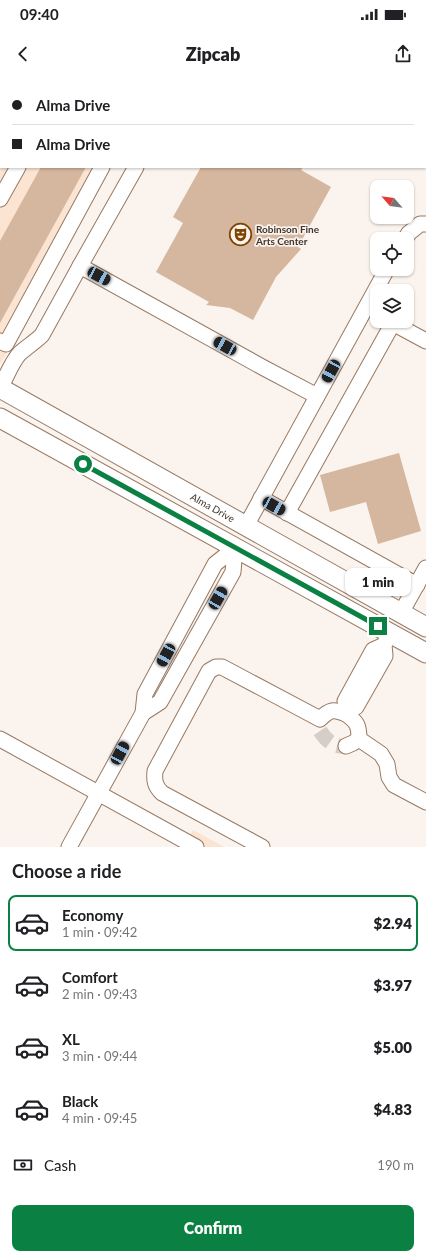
<!DOCTYPE html>
<meta charset="utf-8">
<style>
body{margin:0;font-family:Lato,sans-serif;background:#f6f6f6;color:#202124;height:100vh;display:flex;flex-direction:column;font-size:15px;white-space:nowrap}
*{box-sizing:border-box;margin:0}
p{font-size:13px;color:#757577}
.icon{flex:none;width:22px;height:22px;fill:none;stroke:currentColor;stroke-width:2;stroke-linecap:round;stroke-linejoin:round}
.map{position:relative;height:767px;overflow:hidden}
.drawer{display:flex;flex-direction:column;background:#fff;flex:1}
.drawer>*{flex:none}
.top-card{position:absolute;left:0px;top:0px;width:426px;height:88px;box-shadow:0 1px 3px #0004;display:grid;align-content:center;height:88px;padding:0 12px;background:#fff}
.needle{width:26px;rotate:298deg}
.buttons{position:absolute;left:370px;top:100px;display:grid;gap:8px}
.buttons a{display:grid;place-items:center;width:44px;height:44px;border-radius:8px;background:#fff;box-shadow:0 1px 3px #0004;font-size:20px}
.end{position:absolute;width:18px;height:18px;margin:-9px;border:5px solid #0b8043;background:#fff;box-shadow:0 0 0 2px #fff}
.from{border-radius:50%}
.bubble{position:absolute;height:28px;border-radius:8px;background:#fff;box-shadow:0 1px 3px #0004;font-size:13px;font-weight:800;line-height:28px;text-align:center}
.car{position:absolute;width:12px;height:24px;margin:-12px -6px;border-radius:5px;box-shadow:0 0 3px 1px #0007;background:linear-gradient(#222 24%,#8ab4d8 0 40%,#222 0 76%,#8ab4d8 0 86%,#222 0)}
.top-card b{display:flex;align-items:center;gap:14px;height:38px;font-size:15px}
.top-card b+b{border-top:1px solid #e0e0e0}
.top-card i{width:10px;height:10px;background:#202124}
ul{padding:0;list-style:none}
li{display:flex;align-items:center;gap:12px;height:56px;margin:0 8px 6px;padding:0 4px;border:2px solid transparent;border-radius:8px}
li div{flex:1}
li b{display:block;font-size:15px}
li em{font-style:normal;font-weight:800}
li.selected{border-color:#0b8043}
li>.icon{width:36px;height:36px;stroke-width:1.5}
h2{padding:0 12px;font-size:18px;line-height:48px}
.pay{display:flex;align-items:center;gap:10px;height:44px;padding:0 12px;font-size:15px}
.pay p{margin-inline-start:auto}
.primary-button{display:flex;gap:8px;margin-top:auto;padding:8px 12px}
.primary-button a{flex:1;height:46px;border-radius:8px;background:#0b8043;color:#fff;font-size:16px;font-weight:800;line-height:46px;text-align:center}
.status{display:flex;justify-content:space-between;align-items:center;height:28px;padding:0 20px;background:#fff;direction:ltr}
.status svg{height:11px;fill:currentColor}
header{display:flex;justify-content:space-between;align-items:center;height:52px;padding:0 12px;background:#fff;font-size:18px;font-weight:800}
.map>svg:first-child{display:block}
</style>
<div class="status"><b>09:40</b><svg viewBox="0 0 49 12"><path d="M0 12V9h3v3zM5 12V6h3v6zM10 12V3h3v9zM15 12V0h3v12zM26 1h20v11H26zM47 4h2v5h-2z"/></svg></div>
<header><svg class="icon" aria-label="back" viewBox="0 0 24 24"><path d="M15 5l-7 7 7 7"/></svg>Zipcab<svg class="icon" aria-label="share" viewBox="0 0 24 24"><path d="M12 15V3M7 8l5-5 5 5M5 13v7h14v-7"/></svg></header>
<div class="map">
<svg width="426" height="767" viewBox="0 0 426 767">
<rect width="100%" height="100%" fill="#faf3ee"/>
<g fill="#fce4d2">
<polygon points="0,41 1,42 1,87 112,87 1,283 0,283"/>
<polygon points="193,750 224,767 184,767"/>
</g>
<g fill="#d5b69e">
<polygon points="41,87 86,87 0,243 0,161"/>
<polygon points="201,87 303,87 301,90 331,107 298,167 301,169 276,197 253,240 230,228 206,225 209,222 156,192 183,143 173,137"/>
<polygon points="399,373 421,451 378,464 366,422 330,432 320,395"/>
</g>
<g fill="none" stroke-linecap="round" stroke-linejoin="round">
<path stroke="#d5cdc7" stroke-width="15" stroke-dasharray="15 8" stroke-linecap="butt" d="M320,651c6,9 14,17 26,15"/>
<defs>
<g id="minor">
<polyline points="143,0 145,1"/>
<polyline points="66,1 67,0"/>
<polyline points="0,66 1,67"/>
<polyline points="136,87 80,186 264,288 317,316"/>
<polyline points="0,119 18,87"/>
<polyline points="405,159 409,153 420,144 426,144"/>
<polyline points="389,241 426,261"/>
<polyline points="0,261 6,264 102,87"/>
<path d="M0,308c6,-10 12,-27 20,-35 8,-7 15,-11 22,-18l38,-69"/>
<polyline points="261,418 417,505"/>
<polyline points="287,433 393,243"/>
<polyline points="246,446 387,189"/>
<polyline points="401,533 426,488"/>
<polyline points="384,565 373,570 345,621 349,630 356,627 385,576 384,565 390,553"/>
<polyline points="143,633 160,622 233,492 235,468"/>
<path d="M346,634c11,8 13,11 13,25l22,15 6,10 2,13 5,8 32,17"/>
<polyline points="0,659 196,767"/>
<polyline points="346,666 353,663 359,659"/>
<polyline points="69,767 143,633 145,614 215,484 235,468"/>
<path d="M262,767l-100,-54c-7,-7 -8,-12 -7,-22l54,-100 7,-4h6l98,52c10,-10 14,-10 26,-5l3,-4"/>
</g>
<g id="major">
<path id="s1" d="M0,308l426,239"/>
<polyline points="0,338 426,573"/>
</g>
</defs>
<use href="#minor" stroke="#977962" stroke-width="17"/>
<use href="#major" stroke="#977962" stroke-width="21"/>
<use href="#minor" stroke="#fff" stroke-width="15"/>
<use href="#major" stroke="#fff" stroke-width="19"/>
</g>
<g fill="none" stroke-linecap="round" stroke-linejoin="round">
<polyline stroke="#0b8043" stroke-width="5" points="83,384 378,546"/>
</g>
<defs>
<symbol id="theatre-ring" viewBox="-11 -11 22 22"><circle r="9.5" fill="#faf3ee" stroke="#814400" stroke-width="1.5"/><path d="M-5-5.5Q0-4 5-5.5V0Q5 5 0 6Q-5 5-5 0ZM-3.3-2.5H-1v1.5H-3.3ZM1-2.5H3.3v1.5H1ZM-2.8 1Q0 5.5 2.8 1Z" fill="#814400"/></symbol>
</defs>
<g fill-rule="evenodd">
<use href="#theatre-ring" x="228" y="142" width="25" height="25"/>
</g>
<g text-anchor="middle" dominant-baseline="central" stroke-width="3.5" stroke-linejoin="round" paint-order="stroke">
<g font-size="10" font-weight="bold" fill="#41342a" stroke="#faf3ee" text-anchor="start">
<text x="256" y="149">Robinson Fine<tspan x="256" dy="12">Arts Center</tspan></text>
</g>
<g font-size="10" fill="#41342a" stroke="#faf3ee">
<text stroke="none"><textPath href="#s1" startOffset="244">Alma Drive</textPath></text>
</g>
</g>
</svg>
<div class="buttons">
<a><svg class="needle" viewBox="-14 -14 28 28"><path d="M0-13l5 13h-10z" fill="#e53935"/><path d="M0 13l5-13h-10z" fill="#757577"/></svg></a>
<a><svg class="icon" aria-label="locate" viewBox="0 0 24 24"><circle cx="12" cy="12" r="6"/><path d="M12 2v4M12 18v4M2 12h4M18 12h4"/></svg></a>
<a><svg class="icon" aria-label="layers" viewBox="0 0 24 24"><path d="M12 4l9 5-9 5-9-5zM3 14l9 5 9-5"/></svg></a>
</div>
<i class="end from" style="left:83px;top:384px"></i>
<i class="end" style="left:378px;top:546px"></i>
<div class="bubble" style="left:345px;top:488px;width:66px">1 min</div>
<i class="car" style="left:99px;top:196px;rotate:118deg"></i>
<i class="car" style="left:225px;top:266px;rotate:299deg"></i>
<i class="car" style="left:331px;top:291px;rotate:209deg"></i>
<i class="car" style="left:274px;top:426px;rotate:119deg"></i>
<i class="car" style="left:218px;top:518px;rotate:30deg"></i>
<i class="car" style="left:166px;top:575px;rotate:209deg"></i>
<i class="car" style="left:120px;top:673px;rotate:28deg"></i>
<div class="top-card">
<b><i class="from"></i>Alma Drive</b>
<b><i></i>Alma Drive</b>
</div>
</div>
<section class="drawer">
<h2>Choose a ride</h2>
<ul>
<li class="selected"><svg class="icon" aria-label="car" viewBox="0 0 24 24"><path d="M5 17H2v-5l4-1 3-4h7l3 4 3 1v5h-3M9 17h6M6 11h13"/><circle cx="7" cy="17" r="2"/><circle cx="17" cy="17" r="2"/></svg><div><b>Economy</b><p>1 min · 09:42</p></div><em>$2.94</em></li>
<li><svg class="icon" aria-label="car" viewBox="0 0 24 24"><path d="M5 17H2v-5l4-1 3-4h7l3 4 3 1v5h-3M9 17h6M6 11h13"/><circle cx="7" cy="17" r="2"/><circle cx="17" cy="17" r="2"/></svg><div><b>Comfort</b><p>2 min · 09:43</p></div><em>$3.97</em></li>
<li><svg class="icon" aria-label="car" viewBox="0 0 24 24"><path d="M5 17H2v-5l4-1 3-4h7l3 4 3 1v5h-3M9 17h6M6 11h13"/><circle cx="7" cy="17" r="2"/><circle cx="17" cy="17" r="2"/></svg><div><b>XL</b><p>3 min · 09:44</p></div><em>$5.00</em></li>
<li><svg class="icon" aria-label="car" viewBox="0 0 24 24"><path d="M5 17H2v-5l4-1 3-4h7l3 4 3 1v5h-3M9 17h6M6 11h13"/><circle cx="7" cy="17" r="2"/><circle cx="17" cy="17" r="2"/></svg><div><b>Black</b><p>4 min · 09:45</p></div><em>$4.83</em></li>
</ul>
<div class="pay"><svg class="icon" aria-label="cash" viewBox="0 0 24 24"><path d="M3 7h18v10H3z"/><circle cx="12" cy="12" r="2"/></svg>Cash<p>190 m</p></div>
<div class="primary-button"><a>Confirm</a></div>
</section>
